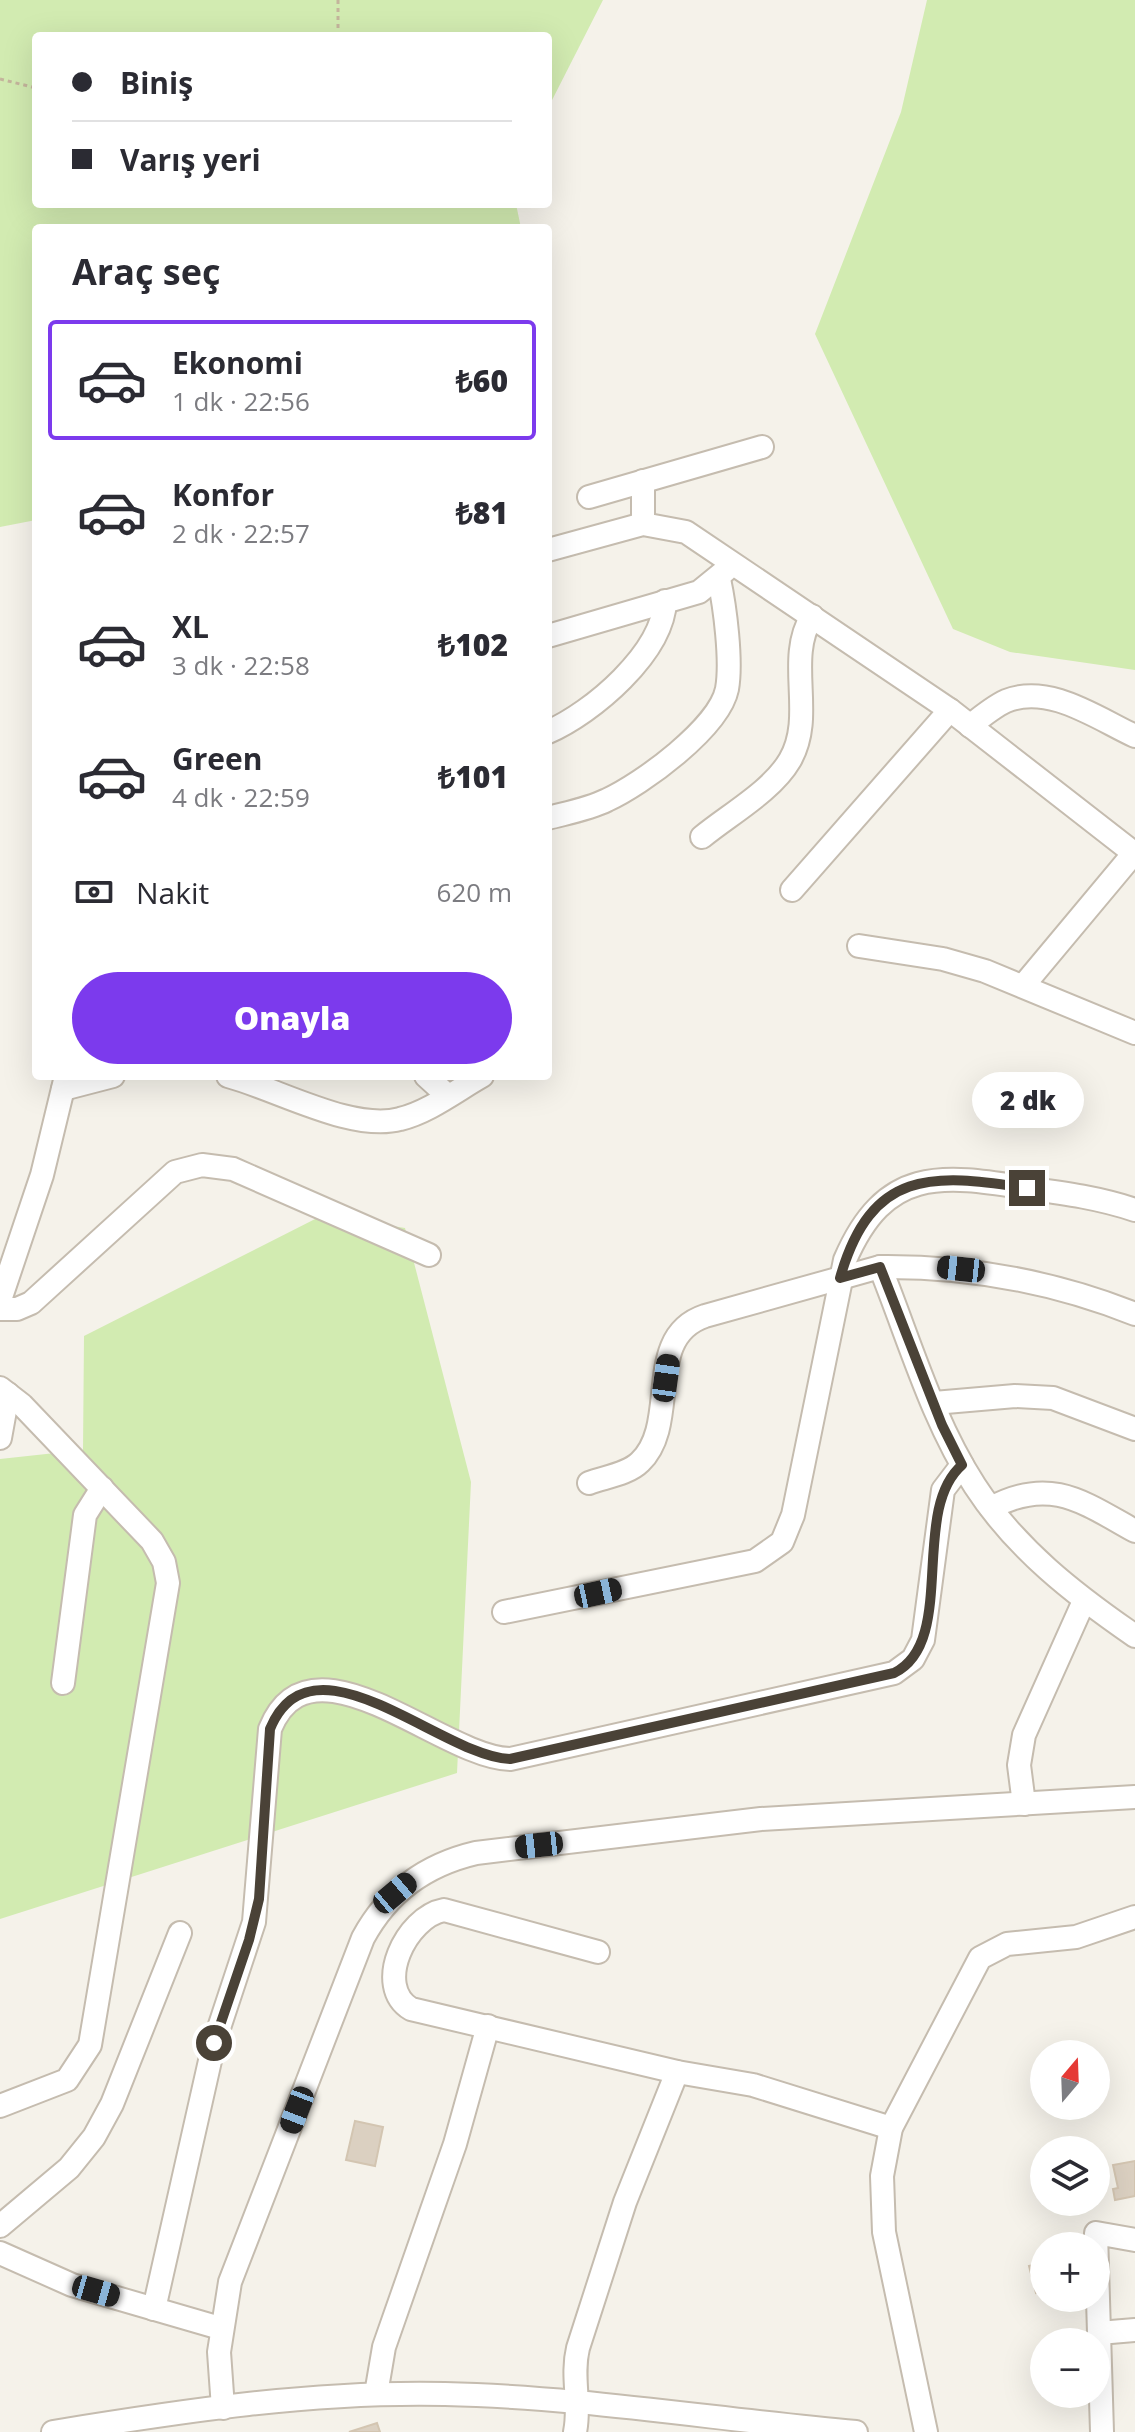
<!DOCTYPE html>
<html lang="tr">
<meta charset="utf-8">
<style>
body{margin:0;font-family:"Open Sans",sans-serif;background:#f2f2f3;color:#2b2b33;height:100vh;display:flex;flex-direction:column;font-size:30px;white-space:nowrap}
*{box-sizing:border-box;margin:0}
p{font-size:26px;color:#7c7c81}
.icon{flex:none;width:44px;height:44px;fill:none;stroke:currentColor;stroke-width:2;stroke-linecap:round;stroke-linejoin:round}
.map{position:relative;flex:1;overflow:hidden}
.sheet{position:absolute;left:32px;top:224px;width:520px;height:856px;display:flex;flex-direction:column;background:#fff;border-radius:8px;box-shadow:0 8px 32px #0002}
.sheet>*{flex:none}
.banner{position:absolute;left:32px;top:32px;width:520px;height:176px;border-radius:8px;box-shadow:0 8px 32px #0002;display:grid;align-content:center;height:176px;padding:0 40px;background:#fff}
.needle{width:52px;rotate:19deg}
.tools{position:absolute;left:1030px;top:2040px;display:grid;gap:16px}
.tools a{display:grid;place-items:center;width:80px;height:80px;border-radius:50%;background:#fff;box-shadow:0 8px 32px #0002;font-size:40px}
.end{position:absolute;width:36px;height:36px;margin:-18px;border:10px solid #4a4237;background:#fff;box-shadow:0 0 0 4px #fff}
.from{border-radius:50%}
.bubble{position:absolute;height:56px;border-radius:28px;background:#fff;box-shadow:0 8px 32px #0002;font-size:26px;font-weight:800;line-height:56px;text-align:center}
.car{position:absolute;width:24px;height:48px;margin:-24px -12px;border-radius:10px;box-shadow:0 0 6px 2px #0007;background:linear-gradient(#222 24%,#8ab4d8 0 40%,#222 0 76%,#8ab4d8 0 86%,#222 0)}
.banner b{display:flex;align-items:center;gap:28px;height:76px;font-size:30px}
.banner b+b{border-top:2px solid #e1e1e2}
.banner i{width:20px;height:20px;background:#2b2b33}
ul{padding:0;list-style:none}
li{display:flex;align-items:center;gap:24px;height:120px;margin:0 16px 12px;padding:0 24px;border:4px solid transparent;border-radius:8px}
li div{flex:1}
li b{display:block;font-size:30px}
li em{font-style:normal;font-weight:800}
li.on{border-color:#7c3aed}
li>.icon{width:72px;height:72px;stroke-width:1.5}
h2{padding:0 40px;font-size:36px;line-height:96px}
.pay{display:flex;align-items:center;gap:20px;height:88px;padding:0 40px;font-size:30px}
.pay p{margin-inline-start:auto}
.action{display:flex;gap:16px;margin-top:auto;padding:16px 40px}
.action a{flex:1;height:92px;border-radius:48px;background:#7c3aed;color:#fff;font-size:32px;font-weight:800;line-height:92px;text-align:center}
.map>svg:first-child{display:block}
</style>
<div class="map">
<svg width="1135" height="2432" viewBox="0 0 1135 2432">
<rect width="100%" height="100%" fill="#f5f2ea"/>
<g fill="#d2ebb1">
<polygon points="0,0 603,0 548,108 548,36 36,36 36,204 516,204 521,228 36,228 36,520 0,527"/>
<polygon points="927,0 1135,0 1135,670 1010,652 953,629 815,334 901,112"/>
<polygon points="323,1215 405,1228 471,1482 457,1773 0,1919 0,1459 83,1450 84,1336"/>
</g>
<g fill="#dbd0c1" stroke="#d3c5b1" stroke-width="2">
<polygon points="355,2121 383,2127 375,2166 346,2160"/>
<polygon points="1135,2161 1135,2196 1115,2200 1113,2189 1118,2188 1113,2165"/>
<polygon points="1044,2262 1044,2291 1036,2293 1029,2266"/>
<polygon points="377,2423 380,2432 349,2432"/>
</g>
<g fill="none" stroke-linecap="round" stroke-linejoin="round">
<defs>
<g id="minor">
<polyline points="589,497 762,447"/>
<polyline points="643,524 643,481"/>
<polyline points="548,550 643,524 686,532 950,710 1135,854"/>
<polyline points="548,636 699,592 726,570"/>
<path d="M970,726c11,-9 23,-19 36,-25 43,-18 92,18 129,35"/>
<path d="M548,732c44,-19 115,-79 117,-131"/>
<path d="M548,818c19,-5 41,-9 59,-18 35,-16 112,-72 120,-111 5,-28 -2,-82 -8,-110"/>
<path d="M702,837c28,-23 70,-46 88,-77 26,-45 -5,-100 22,-144"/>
<polyline points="792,890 950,710"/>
<polyline points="859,946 943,959 985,971 1135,1033"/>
<polyline points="1023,986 1134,853"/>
<path d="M228,1076c49,13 124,56 172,43 29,-7 57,-29 82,-43"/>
<polyline points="426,1076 448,1096"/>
<polyline points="63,1089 113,1076"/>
<path d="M880,1267c29,72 52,153 95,219 41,63 99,108 160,150"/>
<polyline points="0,1300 42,1175 66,1076"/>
<polyline points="0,1309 17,1309 31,1303 175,1172 202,1165 233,1169 429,1255"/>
<polyline points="0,1388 22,1405 152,1541 164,1562 168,1583 90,2045 67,2080 0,2106"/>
<polyline points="934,1403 1015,1396 1053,1398 1135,1429"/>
<polyline points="0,1438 8,1394"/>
<path d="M589,1483c16,-6 39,-9 51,-21 41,-39 2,-125 65,-146l175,-49c90,-1 172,14 255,47"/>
<path d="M991,1508c59,-32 92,-6 144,23"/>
<path d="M504,1612l251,-51 27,-19 11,-27 52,-255c40,-93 95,-86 182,-72 36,5 73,10 108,22"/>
<polyline points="63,1683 85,1515 102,1488"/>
<polyline points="1024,1804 1019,1765 1024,1735 1084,1601"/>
<path d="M598,1952l-154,-42c-38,7 -71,76 -33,99l266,63 76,13 138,43"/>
<polyline points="0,2226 69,2168 94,2137 112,2104 180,1933"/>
<polyline points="0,2253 72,2285 220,2328"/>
<path d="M154,2309l60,-266 40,-121 16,-193c41,-102 172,29 240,30l384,-86 19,-14 10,-19 20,-150 19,-25"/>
<polyline points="1099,2333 1135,2330"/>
<polyline points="376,2394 384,2347 455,2144 488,2026"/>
<path d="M223,2408l-4,-56 11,-70 133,-344c25,-46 62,-73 113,-85l285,-34 374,-22"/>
<path d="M53,2432c129,-21 261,-41 392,-38 137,3 274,26 411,38"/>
<path d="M575,2432c6,-29 -4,-55 3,-84l47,-146 52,-130"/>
<polyline points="926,2432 884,2232 882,2176 891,2128 980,1958 1007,1944 1076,1937 1135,1917"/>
<polyline points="1102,2432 1096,2233 1135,2240"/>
</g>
</defs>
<use href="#minor" stroke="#c5bcaf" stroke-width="26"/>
<g stroke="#c4b59c" stroke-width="3" stroke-dasharray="4 4" stroke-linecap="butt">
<polyline points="338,0 338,36"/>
<polyline points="0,79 36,88"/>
</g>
<use href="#minor" stroke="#fff" stroke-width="22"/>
</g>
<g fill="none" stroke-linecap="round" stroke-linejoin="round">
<path stroke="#4a4237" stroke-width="10" d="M214,2043l35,-103 10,-41 11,-170c42,-102 172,28 240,30l384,-86c64,-31 15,-162 68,-208l-20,-40 -62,-158 -40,11c31,-109 92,-105 187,-90"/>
</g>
</svg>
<div class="tools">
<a><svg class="needle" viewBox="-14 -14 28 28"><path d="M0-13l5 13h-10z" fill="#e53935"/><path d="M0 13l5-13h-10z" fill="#7c7c81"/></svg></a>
<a><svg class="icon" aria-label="layers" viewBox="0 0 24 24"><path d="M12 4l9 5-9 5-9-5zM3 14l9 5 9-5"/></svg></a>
<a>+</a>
<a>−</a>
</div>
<i class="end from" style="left:214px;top:2043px"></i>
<i class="end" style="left:1027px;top:1188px"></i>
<div class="bubble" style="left:972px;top:1072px;width:112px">2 dk</div>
<i class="car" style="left:961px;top:1269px;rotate:276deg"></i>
<i class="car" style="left:666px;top:1378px;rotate:8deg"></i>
<i class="car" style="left:598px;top:1593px;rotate:78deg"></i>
<i class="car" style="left:539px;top:1845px;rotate:264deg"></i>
<i class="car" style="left:395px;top:1893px;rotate:50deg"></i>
<i class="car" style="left:297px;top:2110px;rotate:201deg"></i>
<i class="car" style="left:96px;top:2291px;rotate:106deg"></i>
<div class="banner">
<b><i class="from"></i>Biniş</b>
<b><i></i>Varış yeri</b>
</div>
<section class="sheet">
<h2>Araç seç</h2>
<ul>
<li class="on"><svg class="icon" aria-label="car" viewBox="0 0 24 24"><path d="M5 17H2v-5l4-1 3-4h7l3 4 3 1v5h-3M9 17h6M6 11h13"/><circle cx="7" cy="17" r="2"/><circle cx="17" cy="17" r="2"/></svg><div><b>Ekonomi</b><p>1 dk · 22:56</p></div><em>₺60</em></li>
<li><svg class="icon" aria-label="car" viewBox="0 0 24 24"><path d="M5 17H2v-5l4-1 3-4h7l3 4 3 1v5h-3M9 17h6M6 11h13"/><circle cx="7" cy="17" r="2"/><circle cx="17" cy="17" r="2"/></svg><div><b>Konfor</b><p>2 dk · 22:57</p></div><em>₺81</em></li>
<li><svg class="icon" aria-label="car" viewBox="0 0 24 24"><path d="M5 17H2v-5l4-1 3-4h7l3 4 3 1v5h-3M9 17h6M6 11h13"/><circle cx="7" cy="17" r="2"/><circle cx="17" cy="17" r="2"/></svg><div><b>XL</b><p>3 dk · 22:58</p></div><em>₺102</em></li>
<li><svg class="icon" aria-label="car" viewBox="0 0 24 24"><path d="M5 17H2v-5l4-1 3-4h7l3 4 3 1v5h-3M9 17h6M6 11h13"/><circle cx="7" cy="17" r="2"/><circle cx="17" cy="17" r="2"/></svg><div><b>Green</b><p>4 dk · 22:59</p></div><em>₺101</em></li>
</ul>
<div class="pay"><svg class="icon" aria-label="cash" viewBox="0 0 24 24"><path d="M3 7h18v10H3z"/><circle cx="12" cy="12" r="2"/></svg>Nakit<p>620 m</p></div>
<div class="action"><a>Onayla</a></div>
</section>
</div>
